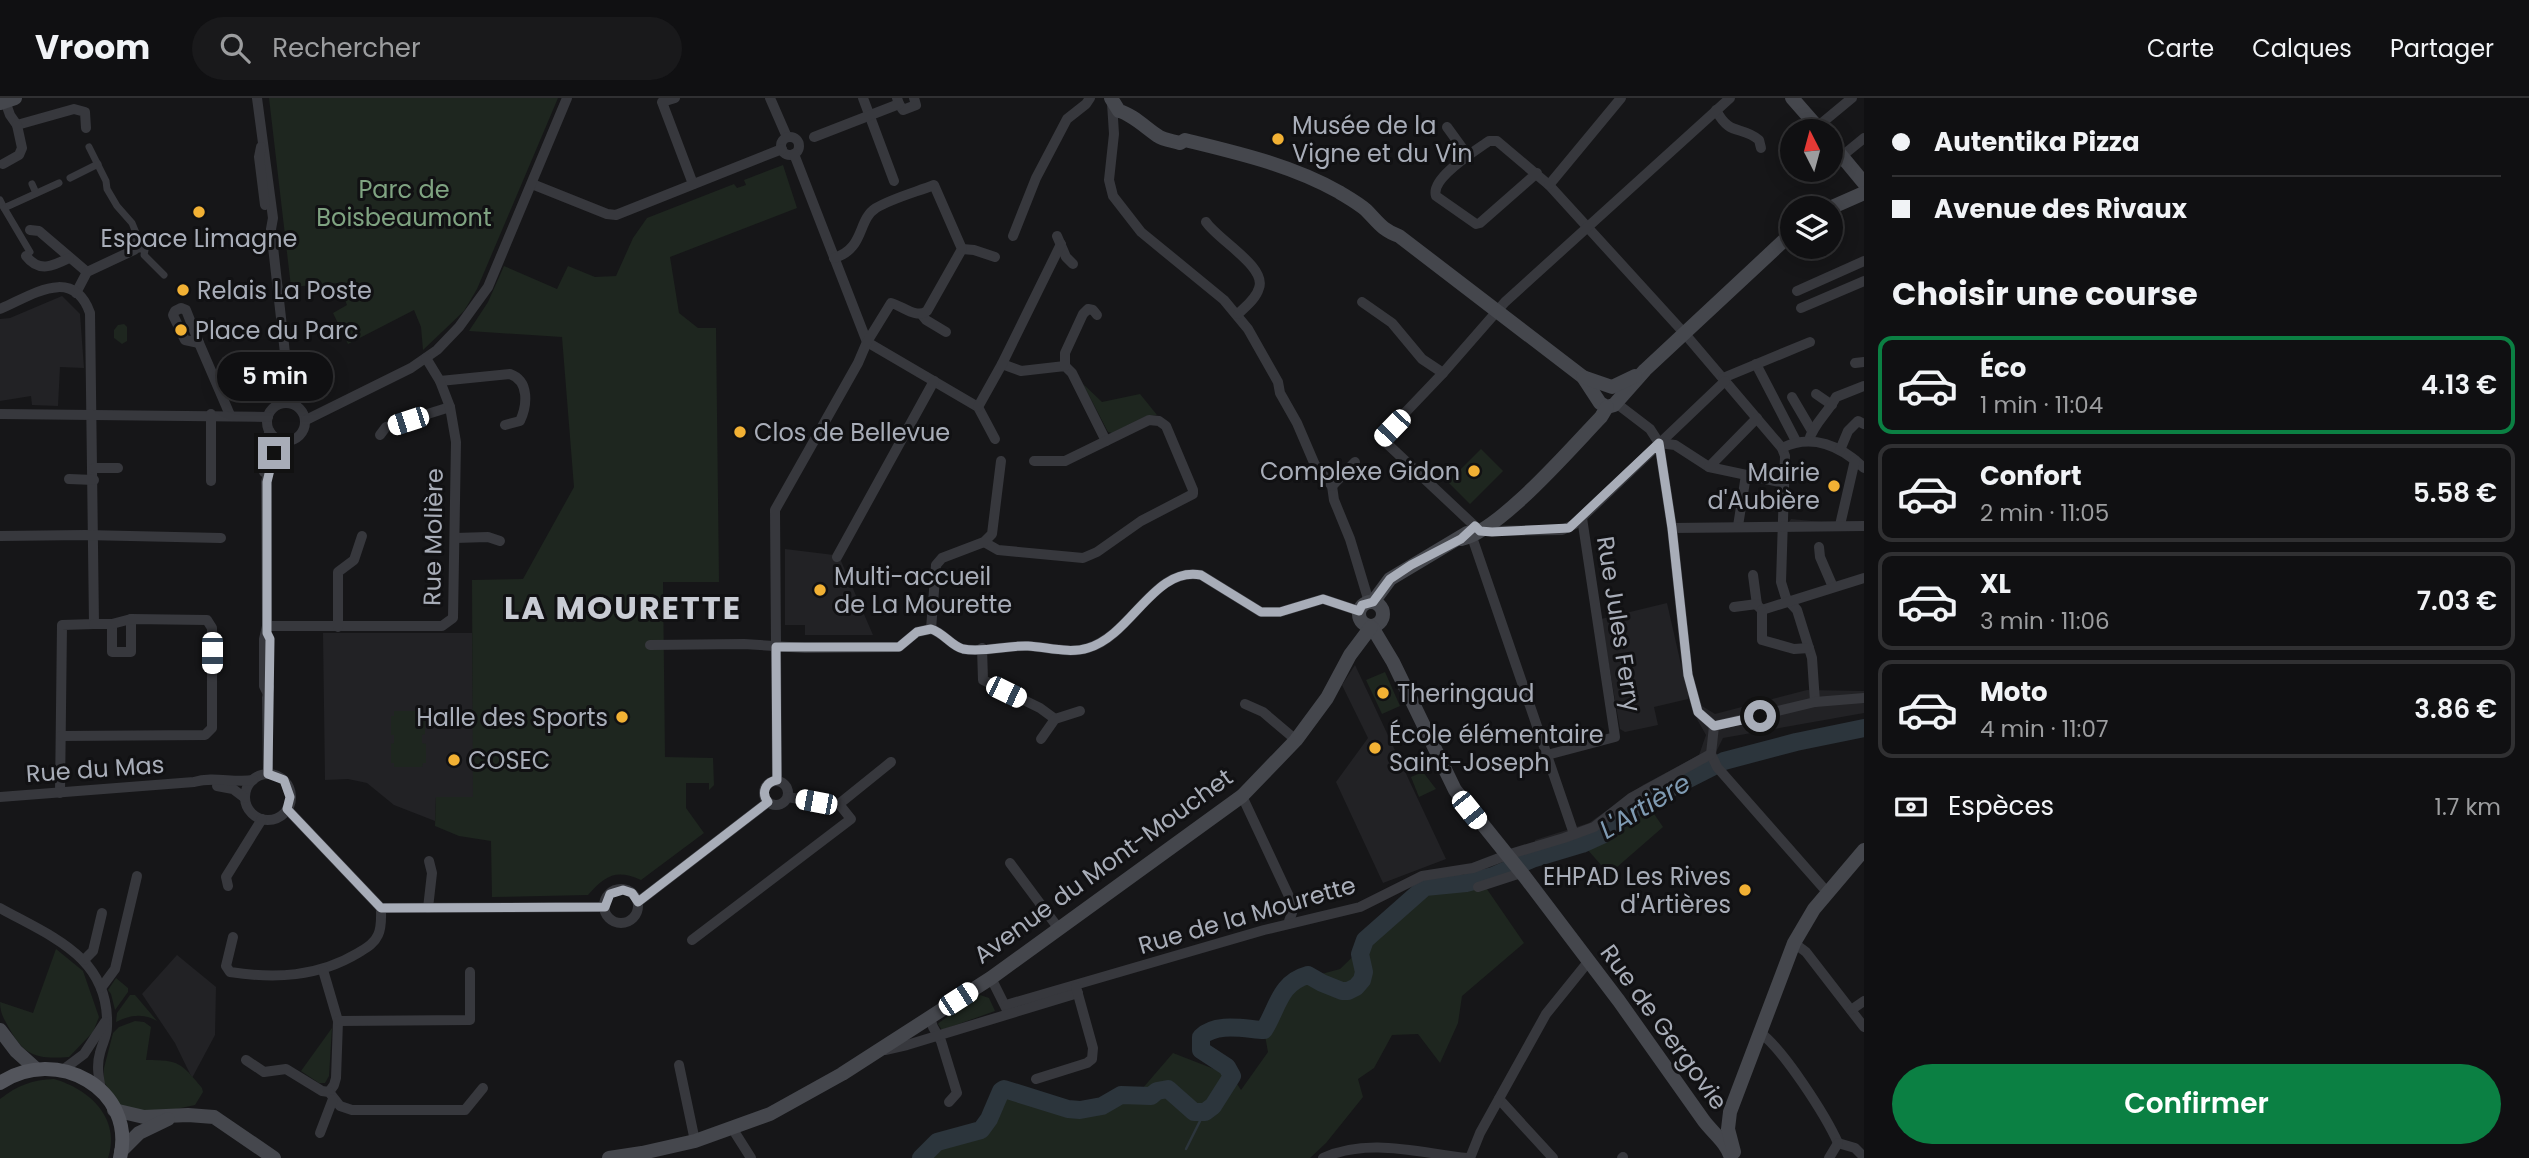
<!DOCTYPE html>
<html lang="fr">
<meta charset="utf-8">
<style>
body{margin:0;font-family:Poppins,sans-serif;background:#19191b;color:#f1f3f6;height:100vh;display:flex;flex-direction:column;font-size:26px;white-space:nowrap}
*{box-sizing:border-box;margin:0}
p{font-size:23px;color:#9c9d9f}
.icon{flex:none;width:38px;height:38px;fill:none;stroke:currentColor;stroke-width:2;stroke-linecap:round;stroke-linejoin:round}
.map{position:relative;flex:1;overflow:hidden}
.drawer{display:flex;flex-direction:column;background:#101012;width:665px}
.drawer>*{flex:none}
.guide{display:grid;align-content:center;height:154px;padding:0 28px;background:#101012}
.needle{width:46px;rotate:354deg}
.tools{position:absolute;left:1780px;top:21px;display:grid;gap:14px}
.tools a{display:grid;place-items:center;width:63px;height:63px;border-radius:50%;background:#101012;box-shadow:0 4px 18px #0003,0 0 0 2px #303032;font-size:35px}
.end{position:absolute;width:32px;height:32px;margin:-16px;border:9px solid #a8adb8;background:#111;box-shadow:0 0 0 4px #111}
.from{border-radius:50%}
.bubble{position:absolute;height:49px;border-radius:24px;background:#101012;box-shadow:0 4px 18px #0003,0 0 0 2px #303032;font-size:23px;font-weight:600;line-height:49px;text-align:center}
.car{position:absolute;width:21px;height:42px;margin:-21px -10px;border-radius:9px;box-shadow:0 0 5px 2px #0007;background:linear-gradient(#fff 24%,#345 0 40%,#fff 0 76%,#345 0 86%,#fff 0)}
.guide b{display:flex;align-items:center;gap:24px;height:66px;font-size:26px}
.guide b+b{border-top:2px solid #303032}
.guide i{width:18px;height:18px;background:#f1f3f6}
ul{padding:0;list-style:none}
li{display:flex;align-items:center;gap:21px;height:98px;margin:0 14px 10px;padding:0 14px;border:4px solid #303032;border-radius:14px}
li div{flex:1}
li b{display:block;font-size:26px}
li em{font-style:normal;font-weight:600}
li.on{border-color:#0b8043}
li>.icon{width:63px;height:63px;stroke-width:1.5}
h2{padding:0 28px;font-size:32px;line-height:84px}
.pay{display:flex;align-items:center;gap:18px;height:77px;padding:0 28px;font-size:26px}
.pay p{margin-inline-start:auto}
.primary-button{display:flex;gap:14px;margin-top:auto;padding:14px 28px}
.primary-button a{flex:1;height:80px;border-radius:42px;background:#0b8043;color:#fff;font-size:28px;font-weight:600;line-height:80px;text-align:center}
header{display:flex;align-items:center;gap:42px;box-sizing:border-box;height:98px;padding:0 35px;background:#101012;border-bottom:2px solid #303032}
header strong{font-size:33px}
nav{display:flex;gap:38px;margin-inline-start:auto;font-size:24px}
.search{width:490px;height:63px;background:#19191b;display:flex;align-items:center;gap:18px;box-sizing:border-box;padding:0 24px;border-radius:38px;color:#9c9d9f;font-size:26px}
main{display:flex;flex:1;min-height:0}
.map>svg:first-child{display:block}
</style>
<header>
<strong>Vroom</strong>
<div class="search"><svg class="icon" aria-label="search" viewBox="0 0 24 24"><circle cx="10" cy="10" r="6"/><path d="M15 15l6 6"/></svg>Rechercher</div>
<nav><a>Carte</a><a>Calques</a><a>Partager</a></nav>
</header>
<main>
<div class="map">
<svg width="1864" height="1060" viewBox="0 0 1864 1060">
<rect width="100%" height="100%" fill="#161618"/>
<g fill="#222225">
<polygon points="62,198 80,216 84,270 60,269 58,308 32,307 31,298 0,303 0,221 10,220"/>
<polygon points="1791,421 1822,424 1677,432 1693,580 1702,608 1715,616 1807,592 1864,593 1864,615 1723,640 1710,666 1593,735 1536,751 1535,742 1589,725 1643,687 1699,657 1706,637 1694,616 1688,597 1688,601 1654,609 1658,627 1625,634 1620,631 1601,521 1667,505 1682,571 1667,427 1789,424"/>
<polygon points="785,451 834,457 841,463 873,537 805,537 805,527 785,527"/>
<polygon points="323,535 472,535 474,700 436,699 435,723 394,707 367,685 348,681 325,682"/>
<polygon points="1355,567 1446,761 1383,785 1336,684 1368,640 1342,587"/>
<polygon points="177,857 216,889 215,937 192,980 175,945 142,896"/>
</g>
<g fill="#1e261f">
<polygon points="269,0 558,0 477,191 464,213 423,252 421,229 414,212 348,246 333,215 347,207 338,185 291,189"/>
<path d="M783,67l14,43 -127,49 9,56 19,15h18l3,254h-56l2,175 48,1 1,27 -5,5v-7h-23v25l18,25 -63,47c-25,-11 -35,-5 -53,15l-96,2 -1,-56 -32,-5 -24,-10 1,-29h37l-1,-217 51,-1 51,-92 -12,-150 -93,-6 19,-29 16,-36 53,23 11,-23 27,11 21,-1 17,-38 14,-20 87,-34 3,4 9,-3 -2,-5z"/>
<polygon points="124,226 127,229 127,243 122,246 114,240 114,232 118,227"/>
<polygon points="1083,286 1102,304 1140,296 1157,317 1146,318 1112,335 1108,334"/>
<polygon points="1481,351 1503,373 1470,406 1448,384"/>
<polygon points="1385,574 1400,608 1382,616 1366,582"/>
<polygon points="394,613 422,613 422,617 425,618 425,636 422,637 422,645 426,646 426,665 423,665 422,669 394,669 394,665 391,665 391,646 394,645 394,637 391,637 391,618 394,618"/>
<polygon points="1717,669 1719,672 1648,707 1663,729 1609,776 1587,751 1567,754 1532,769 1525,768 1560,755 1591,747 1650,703"/>
<polygon points="1423,674 1436,691 1419,699 1411,679"/>
<polygon points="1480,781 1524,845 1462,898 1458,925 1440,965 1418,936 1392,937 1374,970 1358,981 1363,999 1326,1045 1310,1060 923,1060 937,1044 981,1032 1008,991 1068,1011 1102,1008 1136,998 1173,955 1232,978 1241,992 1268,954 1264,932 1292,884 1340,871 1425,789"/>
<path d="M56,851l27,22 16,46 -6,15 -24,25c-32,2 -44,0 -60,-29 -5,-9 -9,-15 -9,-26l33,11z"/>
<polygon points="116,880 128,890 128,894 115,912 111,896 108,892"/>
<path d="M130,897h5l22,26c-14,-8 -27,-6 -41,1l1,-9z"/>
<polygon points="980,897 989,900 995,913 942,932 938,926 940,924"/>
<path d="M135,923l9,1 7,5 -5,33c34,0 35,3 56,28l1,4 -8,13 -47,10 -27,-8 -17,-25v-14l9,-35 6,-6z"/>
<polygon points="332,930 329,978 325,985 319,985 301,973"/>
<path d="M54,981c35,10 67,39 54,79h-108v-59c18,-14 32,-19 54,-20z"/>
</g>
<g fill="none" stroke-linecap="round" stroke-linejoin="round">
<polyline stroke="#2c353c" stroke-width="2.5" points="1186,1051 1204,1015"/>
<path stroke="#2c353c" stroke-width="18" d="M921,1060l16,-16 44,-12 8,-11 12,-28 3,-2 64,20 12,1 22,-4 19,-11 30,1 6,-5 11,-2 26,23h11l8,-6 19,-30 -5,-9 -26,-17v-13c15,-15 44,-8 63,-7 14,-22 15,-47 44,-55l14,8 20,8h6l8,-4 6,-7 2,-8 -4,-18 5,-14 60,-53 41,-4 27,-7 39,-17 50,-15 22,-10 28,-24 25,-15 67,-34 72,-19 68,-14"/>
<g stroke="#37383d" stroke-width="7">
<polyline points="89,49 106,83 107,91 117,108 132,125 139,142"/>
<polyline points="70,80 98,66"/>
<polyline points="32,86 36,95"/>
<polyline points="0,102 4,110 59,85"/>
<polyline points="4,110 30,154"/>
<polyline points="134,152 143,150 145,152 144,157 164,177"/>
</g>
<g stroke="#37383d" stroke-width="10">
<polyline points="257,0 273,120 271,131 288,282 296,307"/>
<polyline points="675,0 662,4 693,86"/>
<polyline points="770,0 787,39"/>
<polyline points="863,0 894,83"/>
<polyline points="5,3 10,17 17,27 74,11 85,14 86,30"/>
<polyline points="1112,5 1114,36 1109,82 1113,98 1141,134 1224,202 1248,231 1278,284 1280,295 1297,325 1315,367 1332,388 1334,402 1350,441 1369,504"/>
<polyline points="899,6 903,12 916,7 914,0"/>
<path d="M1716,12c14,27 25,15 43,30l2,8"/>
<polyline points="1447,29 1468,58"/>
<polyline points="1817,29 1852,0"/>
<circle cx="790" cy="48" r="9"/>
<polyline points="814,39 899,6 897,0"/>
<polyline points="261,49 259,59 265,107"/>
<polyline points="794,56 867,244"/>
<polyline points="1842,58 1864,40"/>
<polyline points="3,66 19,57 22,50 17,27"/>
<path d="M1537,75l-57,50 -4,1 -40,-28c-6,-18 39,-45 53,-55h8l52,44 136,149 97,114 3,8 -4,126 5,16 11,12 15,48 3,44"/>
<polyline points="532,86 607,116 616,117 782,51"/>
<polyline points="1549,87 1621,0"/>
<path d="M1206,124c12,18 61,45 53,66 -3,11 -14,19 -21,26"/>
<polyline points="30,132 39,133 87,174"/>
<polyline points="1013,138 1036,80 1067,21 1086,6 1090,0"/>
<polyline points="1057,138 1066,159 1073,166"/>
<polyline points="962,151 974,152 995,159"/>
<path d="M26,158c13,17 27,10 43,2"/>
<polyline points="1797,193 1864,163"/>
<polyline points="76,195 87,174 134,152 134,145"/>
<polyline points="1362,204 1392,225 1422,261 1443,275"/>
<polygon points="181,210 186,212 199,245 185,242 173,217 175,213"/>
<polyline points="1801,210 1864,183"/>
<path d="M0,211c31,-13 73,-44 90,4l4,311 -32,1 -2,168"/>
<polyline points="922,217 926,222 946,234"/>
<polyline points="867,244 978,309 995,341"/>
<polyline points="199,245 230,317"/>
<polyline points="1855,265 1864,264"/>
<polyline points="1002,266 1021,273 1065,268 1072,275 1106,343"/>
<polyline points="1756,266 1796,343"/>
<polyline points="1065,268 1065,255 1083,216 1088,211 1093,212 1097,217"/>
<polyline points="1723,280 1810,244"/>
<path d="M440,283l70,-7c20,7 17,32 10,47l-15,4"/>
<polyline points="1725,283 1575,426 1562,432 1480,433 1381,340 1443,275 1505,204 1730,0"/>
<polyline points="1816,296 1832,307"/>
<polyline points="1792,299 1812,333"/>
<circle cx="286" cy="324" r="19"/>
<polyline points="1616,305 1650,331 1659,345 1672,430 1688,577 1698,614 1714,628"/>
<polyline points="978,309 1002,266 1061,146"/>
<polyline points="0,316 268,319"/>
<polyline points="306,322 411,270 437,252 459,229 488,189 567,0"/>
<polyline points="380,337 386,329 450,309"/>
<path d="M1809,342c5,-17 19,-27 27,-43l28,-11"/>
<polyline points="1659,345 1675,347 1709,369 1784,385"/>
<path d="M1782,350c30,-15 59,-2 82,20"/>
<polyline points="1840,352 1848,333 1858,323 1864,326"/>
<polyline points="1709,369 1757,320"/>
<polyline points="94,370 118,370"/>
<polyline points="264,374 265,343 270,334"/>
<polyline points="69,381 94,382"/>
<polyline points="211,383 211,316"/>
<polyline points="1332,388 1355,364"/>
<polyline points="1840,427 1855,362"/>
<polyline points="1738,428 1746,377"/>
<polyline points="1672,430 1864,428"/>
<polyline points="1474,432 1472,439 1574,736"/>
<polyline points="0,438 85,437 221,440"/>
<polyline points="455,440 488,439 500,443"/>
<polyline points="984,444 998,452 1083,460 1097,454 1141,423 1193,396 1193,392 1166,328 1159,323 1149,322 1065,363 1034,363"/>
<polyline points="1819,449 1820,459 1833,489"/>
<polyline points="837,459 934,283"/>
<polyline points="1753,477 1757,507 1762,512"/>
<polyline points="1734,509 1757,506"/>
<polyline points="1762,512 1864,480"/>
<polyline points="1762,512 1762,542 1794,551 1809,550"/>
<polyline points="112,526 112,554 131,554 131,521"/>
<polyline points="267,528 442,528 453,520 456,344 450,309 440,283 426,260"/>
<polyline points="338,529 338,474 354,462 362,438"/>
<polyline points="931,531 936,467 942,460 984,444 992,436 1001,363"/>
<path d="M650,547l94,-1 61,4 94,-1 18,-15 14,-3c13,4 20,17 32,20 21,4 44,-4 65,-3 19,1 41,8 60,2 44,-13 66,-82 113,-73l60,37h19l43,-13 36,12"/>
<polyline points="982,550 983,582 1040,610 1055,621"/>
<polyline points="267,594 264,588 264,541 267,528 266,384 272,361 286,343"/>
<polyline points="1245,606 1263,614 1296,642"/>
<polyline points="1714,628 1711,656 1717,669 1827,794"/>
<polyline points="1714,628 1815,604 1864,600"/>
<polyline points="61,638 205,637 212,630 212,530 207,522 131,521 112,526 94,526"/>
<polyline points="1041,641 1055,621 1080,613"/>
<polyline points="1547,657 1615,639 1582,420"/>
<polyline points="268,676 267,600 269,589"/>
<circle cx="268" cy="699" r="23"/>
<path d="M777,682l-2,-270 83,-147 9,-21 24,-39c12,3 25,16 36,8l35,-62 -28,-64c-18,7 -41,13 -58,23 -19,12 -11,41 -42,50"/>
<circle cx="776" cy="695" r="12"/>
<polyline points="217,688 233,691 245,700"/>
<polyline points="1242,698 1294,809 1288,826"/>
<path d="M0,699l194,-15c19,-6 39,1 59,-2"/>
<polyline points="839,706 891,664"/>
<polyline points="287,711 381,810 605,809"/>
<polyline points="1010,765 1059,831"/>
<polyline points="228,788 226,779 262,721"/>
<polyline points="1478,789 1521,775"/>
<circle cx="621" cy="808" r="17"/>
<polyline points="638,804 768,704"/>
<path d="M0,810c52,29 110,49 107,119 0,9 -5,17 -7,26 -4,13 -1,25 1,37"/>
<polyline points="428,810 432,775 429,763"/>
<path d="M233,839l-7,29 4,6c45,7 88,5 128,-19 8,-5 16,-9 20,-18 4,-8 3,-18 3,-27"/>
<polyline points="692,842 851,721 839,706 831,707 788,699"/>
<polyline points="1794,845 1806,854 1864,929"/>
<polyline points="84,862 93,853 102,815"/>
<polyline points="323,872 338,923 336,980 334,987 329,994"/>
<polyline points="991,880 1007,912"/>
<polyline points="101,890 115,871 137,778"/>
<polyline points="1006,907 1264,832 1360,809 1422,778 1473,770 1507,757 1564,740 1594,729 1631,700 1711,656"/>
<polyline points="1851,912 1864,903"/>
<polyline points="933,916 931,923 933,929 941,943 957,995 949,1004"/>
<polyline points="338,923 470,922 470,874"/>
<path d="M1759,934c23,15 67,84 79,111"/>
<polyline points="885,952 907,947 1078,895"/>
<polyline points="246,962 264,974 286,971 322,993 329,994 340,1008 352,1012 465,1012 483,990"/>
<polyline points="679,967 695,1043"/>
<polyline points="64,971 84,956 105,924"/>
<polyline points="1036,981 1087,965 1092,961 1093,950 1076,889"/>
<polyline points="1499,1001 1553,1060"/>
<polyline points="732,1030 751,1060"/>
<polyline points="320,1035 333,1001"/>
<polyline points="1838,1045 1855,1050 1864,1059"/>
<path d="M1323,1060c45,-21 97,-5 144,0"/>
<polyline points="1470,1060 1480,1035 1546,916 1588,864"/>
<polyline points="1622,1060 1623,1059"/>
<polyline points="1829,1060 1838,1045"/>
</g>
<g stroke="#45474d" stroke-width="14">
<path d="M1111,0l8,13c13,3 28,18 39,25 5,4 16,5 22,7l5,-3c53,13 106,25 154,52 8,5 19,11 27,18 12,12 16,20 33,26l184,141 17,26 7,4 7,-2 31,-35 147,-137"/>
<polyline points="1792,0 1821,33"/>
<polyline points="0,5 15,0"/>
<polyline points="1830,44 1864,85"/>
<polyline points="1830,110 1864,95"/>
<polyline points="1583,279 1612,289 1635,278"/>
<path d="M1461,441c38,-7 111,-92 140,-122l6,-10"/>
<circle cx="1371" cy="516" r="12"/>
<polyline points="1373,504 1390,481 1467,435"/>
<path d="M1372,529l21,35 62,128 70,87 94,124 85,120c10,13 23,22 27,37"/>
<polyline points="0,932 16,953 35,970"/>
<polyline points="114,1012 144,1019 188,1017 214,1019 274,1060"/>
<polyline points="121,1053 139,1035 168,1021"/>
<polyline points="1734,1054 1728,1031 1730,1014 1794,845 1814,811 1864,752"/>
<polyline points="609,1060 642,1055 695,1043 770,1016 842,976 991,880 1242,698 1296,642 1327,600 1350,557 1371,529"/>
</g>
<path stroke="#53555c" stroke-width="14" d="M0,985c56,-38 137,6 120,75"/>
</g>
<g fill="none" stroke-linecap="round" stroke-linejoin="round">
<path stroke="#a8adb8" stroke-width="9" d="M274,355l-7,29v151l3,6 -2,135 16,6 6,17 -3,12 94,99 224,-1 5,-13 13,-4 9,3 6,9 130,-100c-7,-9 -3,-20 9,-22l-1,-133h123l18,-15 14,-3c13,4 20,17 32,20 21,4 44,-4 65,-3 19,1 41,8 60,2 44,-13 66,-82 113,-73l60,37h19l43,-13 36,12 3,-6 11,-3 17,-23 21,-14 50,-26 14,-13 5,5 12,1 77,-4 90,-85 13,85 16,147 10,37 16,14 46,-10"/>
</g>
<g fill="#f2b134" stroke="#111113" stroke-width="2.5">
<circle cx="1278" cy="41" r="7"/>
<circle cx="199" cy="114" r="7"/>
<circle cx="183" cy="192" r="7"/>
<circle cx="181" cy="232" r="7"/>
<circle cx="740" cy="334" r="7"/>
<circle cx="1474" cy="373" r="7"/>
<circle cx="1834" cy="388" r="7"/>
<circle cx="820" cy="492" r="7"/>
<circle cx="1383" cy="595" r="7"/>
<circle cx="622" cy="619" r="7"/>
<circle cx="1375" cy="650" r="7"/>
<circle cx="454" cy="662" r="7"/>
<circle cx="1745" cy="792" r="7"/>
</g>
<g text-anchor="middle" dominant-baseline="central" stroke-width="6" stroke-linejoin="round" paint-order="stroke">
<g font-size="24" fill="#a8adb8" stroke="#111113" text-anchor="start">
<text x="1292" y="27">Musée de la<tspan x="1292" dy="28">Vigne et du Vin</tspan></text>
<text x="199" y="140" text-anchor="middle">Espace Limagne</text>
<text x="197" y="192">Relais La Poste</text>
<text x="195" y="232">Place du Parc</text>
<text x="754" y="334">Clos de Bellevue</text>
<text x="1460" y="373" text-anchor="end">Complexe Gidon</text>
<text x="1820" y="374" text-anchor="end">Mairie<tspan x="1820" dy="28">d'Aubière</tspan></text>
<text x="834" y="478">Multi-accueil<tspan x="834" dy="28">de La Mourette</tspan></text>
<text x="1397" y="595">Theringaud</text>
<text x="608" y="619" text-anchor="end">Halle des Sports</text>
<text x="1389" y="636">École élémentaire<tspan x="1389" dy="28">Saint-Joseph</tspan></text>
<text x="468" y="662">COSEC</text>
<text x="1731" y="778" text-anchor="end">EHPAD Les Rives<tspan x="1731" dy="28">d'Artières</tspan></text>
</g>
<g font-size="24" fill="#7fa381" stroke="#111113">
<text x="404" y="91">Parc de<tspan x="404" dy="28">Boisbeaumont</tspan></text>
</g>
<g font-size="24" fill="#a8adb8" stroke="#111113">
<text transform="translate(433 439) rotate(-89)">Rue Molière</text>
<text transform="translate(1619 526) rotate(81)">Rue Jules Ferry</text>
<text transform="translate(95 671) rotate(-4)">Rue du Mas</text>
<text transform="translate(1103 768) rotate(-36)">Avenue du Mont-Mouchet</text>
<text transform="translate(1247 817) rotate(-16)">Rue de la Mourette</text>
<text transform="translate(1664 929) rotate(54)">Rue de Gergovie</text>
</g>
<g font-size="26" font-style="italic" fill="#7f9bb3" stroke="#111113">
<text transform="translate(1645 708) rotate(-31)">L'Artière</text>
</g>
<g font-size="32" font-weight="bold" letter-spacing="2" fill="#c9ccd4" stroke="#111113">
<text x="623" y="509">LA MOURETTE</text>
</g>
</g>
</svg>
<div class="tools">
<a><svg class="needle" viewBox="-14 -14 28 28"><path d="M0-13l5 13h-10z" fill="#e53935"/><path d="M0 13l5-13h-10z" fill="#9c9d9f"/></svg></a>
<a><svg class="icon" aria-label="layers" viewBox="0 0 24 24"><path d="M12 4l9 5-9 5-9-5zM3 14l9 5 9-5"/></svg></a>
</div>
<i class="end from" style="left:1760px;top:618px"></i>
<i class="end" style="left:274px;top:355px"></i>
<div class="bubble" style="left:217px;top:254px;width:116px">5 min</div>
<i class="car" style="left:408px;top:323px;rotate:252deg"></i>
<i class="car" style="left:1392px;top:330px;rotate:224deg"></i>
<i class="car" style="left:212px;top:555px;rotate:180deg"></i>
<i class="car" style="left:1006px;top:594px;rotate:116deg"></i>
<i class="car" style="left:816px;top:704px;rotate:281deg"></i>
<i class="car" style="left:1469px;top:712px;rotate:141deg"></i>
<i class="car" style="left:958px;top:901px;rotate:57deg"></i>
</div>
<section class="drawer">
<div class="guide">
<b><i class="from"></i>Autentika Pizza</b>
<b><i></i>Avenue des Rivaux</b>
</div>
<h2>Choisir une course</h2>
<ul>
<li class="on"><svg class="icon" aria-label="car" viewBox="0 0 24 24"><path d="M5 17H2v-5l4-1 3-4h7l3 4 3 1v5h-3M9 17h6M6 11h13"/><circle cx="7" cy="17" r="2"/><circle cx="17" cy="17" r="2"/></svg><div><b>Éco</b><p>1 min · 11:04</p></div><em>4.13 €</em></li>
<li><svg class="icon" aria-label="car" viewBox="0 0 24 24"><path d="M5 17H2v-5l4-1 3-4h7l3 4 3 1v5h-3M9 17h6M6 11h13"/><circle cx="7" cy="17" r="2"/><circle cx="17" cy="17" r="2"/></svg><div><b>Confort</b><p>2 min · 11:05</p></div><em>5.58 €</em></li>
<li><svg class="icon" aria-label="car" viewBox="0 0 24 24"><path d="M5 17H2v-5l4-1 3-4h7l3 4 3 1v5h-3M9 17h6M6 11h13"/><circle cx="7" cy="17" r="2"/><circle cx="17" cy="17" r="2"/></svg><div><b>XL</b><p>3 min · 11:06</p></div><em>7.03 €</em></li>
<li><svg class="icon" aria-label="car" viewBox="0 0 24 24"><path d="M5 17H2v-5l4-1 3-4h7l3 4 3 1v5h-3M9 17h6M6 11h13"/><circle cx="7" cy="17" r="2"/><circle cx="17" cy="17" r="2"/></svg><div><b>Moto</b><p>4 min · 11:07</p></div><em>3.86 €</em></li>
</ul>
<div class="pay"><svg class="icon" aria-label="cash" viewBox="0 0 24 24"><path d="M3 7h18v10H3z"/><circle cx="12" cy="12" r="2"/></svg>Espèces<p>1.7 km</p></div>
<div class="primary-button"><a>Confirmer</a></div>
</section>
</main>
